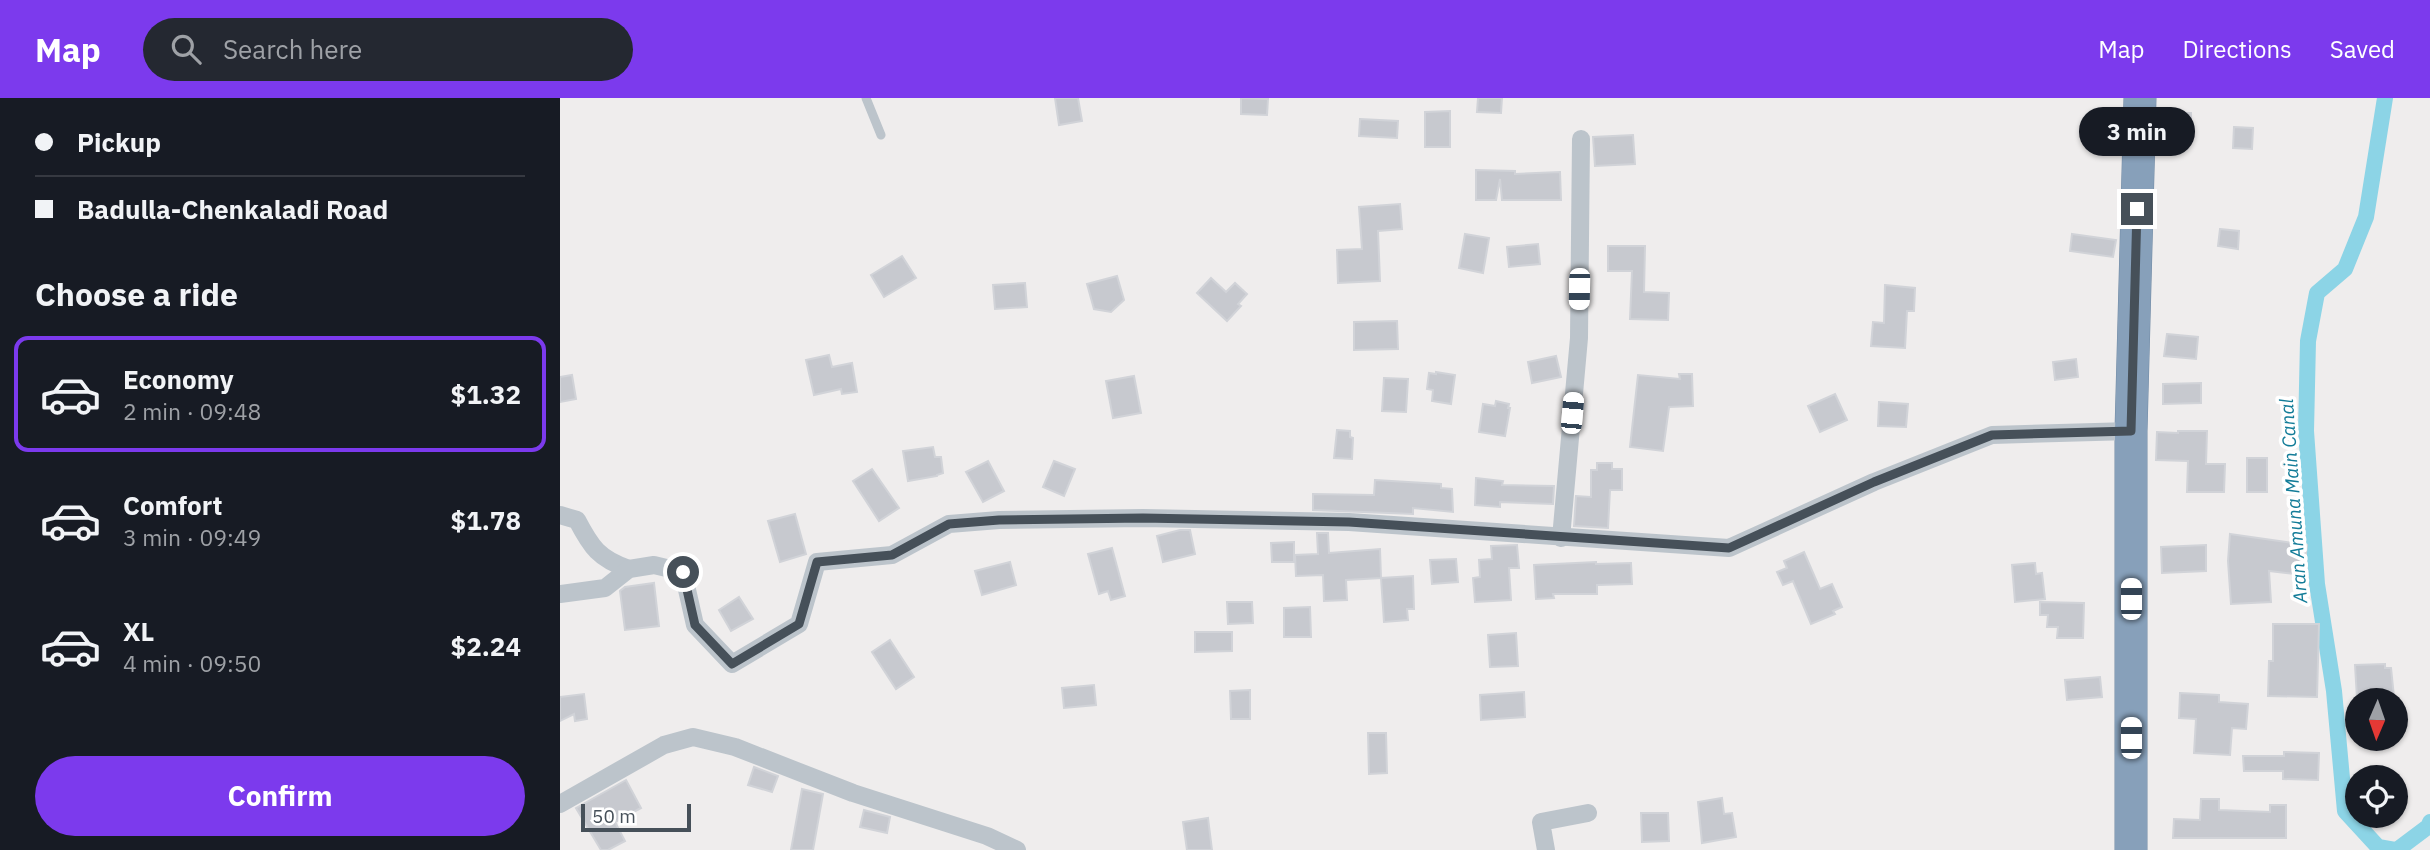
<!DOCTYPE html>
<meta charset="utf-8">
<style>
body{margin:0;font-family:"IBM Plex Sans",sans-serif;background:#242831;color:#f1f3f6;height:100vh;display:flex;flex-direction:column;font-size:26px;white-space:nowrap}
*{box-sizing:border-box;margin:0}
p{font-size:23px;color:#9ea1a6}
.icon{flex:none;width:38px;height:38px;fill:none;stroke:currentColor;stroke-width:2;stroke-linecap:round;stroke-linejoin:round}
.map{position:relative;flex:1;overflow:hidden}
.sheet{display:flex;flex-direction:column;background:#171b24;width:560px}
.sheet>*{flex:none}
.guide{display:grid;align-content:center;height:154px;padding:0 35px;background:#171b24}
.needle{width:46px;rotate:182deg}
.tools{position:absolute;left:1785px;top:590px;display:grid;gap:14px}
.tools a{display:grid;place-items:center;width:63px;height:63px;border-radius:50%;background:#171b24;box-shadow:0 2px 5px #0004;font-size:35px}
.scale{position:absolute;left:21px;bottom:18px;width:110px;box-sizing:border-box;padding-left:7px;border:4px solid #465059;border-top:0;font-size:19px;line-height:24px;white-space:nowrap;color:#465059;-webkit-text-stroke:5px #fff;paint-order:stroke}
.end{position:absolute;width:32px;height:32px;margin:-16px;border:9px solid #465059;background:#fff;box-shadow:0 0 0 4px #fff}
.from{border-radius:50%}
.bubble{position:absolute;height:49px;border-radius:24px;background:#171b24;box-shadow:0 2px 5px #0004;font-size:23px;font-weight:700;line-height:49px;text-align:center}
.car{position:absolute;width:21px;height:42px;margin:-21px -10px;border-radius:9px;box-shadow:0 0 5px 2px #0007;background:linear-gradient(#fff 24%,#345 0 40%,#fff 0 76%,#345 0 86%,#fff 0)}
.guide b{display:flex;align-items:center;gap:24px;height:66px;font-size:26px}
.guide b+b{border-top:2px solid #363941}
.guide i{width:18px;height:18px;background:#f1f3f6}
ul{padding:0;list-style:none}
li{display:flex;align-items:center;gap:21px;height:116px;margin:0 14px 10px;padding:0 21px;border:4px solid transparent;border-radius:14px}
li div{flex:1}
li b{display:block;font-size:26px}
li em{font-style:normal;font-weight:700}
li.active{border-color:#7c3aed}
li>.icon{width:63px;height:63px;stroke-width:1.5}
h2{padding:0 35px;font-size:32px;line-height:84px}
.primary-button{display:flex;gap:14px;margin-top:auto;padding:14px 35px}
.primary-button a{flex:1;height:80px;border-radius:42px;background:#7c3aed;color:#fff;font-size:28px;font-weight:700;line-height:80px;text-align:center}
header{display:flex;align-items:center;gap:42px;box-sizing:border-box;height:98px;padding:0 35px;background:#7c3aed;color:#fff}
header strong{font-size:33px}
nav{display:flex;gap:38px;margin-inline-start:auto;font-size:24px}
.search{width:490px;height:63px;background:#242831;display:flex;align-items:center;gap:18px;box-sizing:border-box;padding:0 24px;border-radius:38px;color:#9ea1a6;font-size:26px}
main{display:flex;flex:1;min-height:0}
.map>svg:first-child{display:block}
</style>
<header>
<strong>Map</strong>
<div class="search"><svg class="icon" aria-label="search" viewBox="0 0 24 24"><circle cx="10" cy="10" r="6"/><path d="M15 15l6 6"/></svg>Search here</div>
<nav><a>Map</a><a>Directions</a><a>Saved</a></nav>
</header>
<main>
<section class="sheet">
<div class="guide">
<b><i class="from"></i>Pickup</b>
<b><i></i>Badulla-Chenkaladi Road</b>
</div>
<h2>Choose a ride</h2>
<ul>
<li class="active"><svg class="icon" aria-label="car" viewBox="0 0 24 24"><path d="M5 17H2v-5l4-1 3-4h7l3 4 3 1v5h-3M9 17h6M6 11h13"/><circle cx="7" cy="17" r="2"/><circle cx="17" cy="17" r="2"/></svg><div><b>Economy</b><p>2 min · 09:48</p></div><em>$1.32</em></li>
<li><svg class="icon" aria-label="car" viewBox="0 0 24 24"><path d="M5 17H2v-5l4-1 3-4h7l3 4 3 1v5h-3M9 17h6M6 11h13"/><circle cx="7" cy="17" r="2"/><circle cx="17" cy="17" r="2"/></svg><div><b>Comfort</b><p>3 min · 09:49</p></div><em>$1.78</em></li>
<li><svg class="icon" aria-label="car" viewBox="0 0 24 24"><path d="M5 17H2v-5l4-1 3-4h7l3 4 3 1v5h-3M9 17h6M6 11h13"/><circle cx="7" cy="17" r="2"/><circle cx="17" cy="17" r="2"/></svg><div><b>XL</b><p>4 min · 09:50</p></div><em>$2.24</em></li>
</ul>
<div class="primary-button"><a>Confirm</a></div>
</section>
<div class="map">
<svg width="1870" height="752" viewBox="0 0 1870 752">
<rect width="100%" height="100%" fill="#efeded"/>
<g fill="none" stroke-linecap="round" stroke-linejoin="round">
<g stroke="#8cd4e6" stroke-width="16">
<polyline points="1825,0 1806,119 1785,171 1757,195 1748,243 1746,333 1757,486 1774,593 1785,713 1818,749 1835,752"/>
<polyline points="1837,752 1869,728 1870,724"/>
</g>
</g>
<g fill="#c7c9cf" stroke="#d1d3d8" stroke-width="2">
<polygon points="495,0 518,0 522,23 499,27"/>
<polygon points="681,0 708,1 707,17 681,16"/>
<polygon points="918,0 942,0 941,15 917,14"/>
<polygon points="890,13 890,49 865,49 865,14"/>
<polygon points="1598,15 1631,15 1631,36 1597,36"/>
<polygon points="800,21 838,23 837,40 799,38"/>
<polygon points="1674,29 1693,30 1692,51 1673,50"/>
<polygon points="1073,37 1075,66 1035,68 1033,39"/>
<polygon points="916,72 955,73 955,76 1000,74 1001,102 942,102 940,81 936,102 916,102"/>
<polygon points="840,106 842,131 818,133 820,183 778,185 777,152 802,151 799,109"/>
<polygon points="1660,131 1679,133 1678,151 1658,148"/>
<polygon points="905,136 929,140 923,175 899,170"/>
<polygon points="1512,136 1556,142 1553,159 1510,153"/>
<polygon points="978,146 980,166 949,169 947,149"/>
<polygon points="1048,148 1085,148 1084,194 1109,195 1108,222 1070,221 1072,173 1048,173"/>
<polygon points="342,158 356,180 324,199 311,177"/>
<polygon points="557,178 564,202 551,214 534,211 527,186"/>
<polygon points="651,180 666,194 675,185 687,196 678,206 681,208 667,223 637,195"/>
<polygon points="465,185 467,209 435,211 433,187"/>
<polygon points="1325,187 1355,190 1354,213 1347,213 1345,250 1311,248 1313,224 1324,225"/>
<polygon points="837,223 838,251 794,252 794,224"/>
<polygon points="1607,236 1638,239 1636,261 1604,258"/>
<polygon points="269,257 272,269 292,265 297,294 282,296 281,291 254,297 246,262"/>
<polygon points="996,258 1001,279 972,285 968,264"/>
<polygon points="1516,261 1518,279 1495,282 1493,264"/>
<polygon points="876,274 895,277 891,306 872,303 873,292 867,291 869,275 876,276"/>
<polygon points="1119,276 1132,276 1133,308 1109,309 1103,353 1070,349 1078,277 1120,281"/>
<polygon points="12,277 16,301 0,304 0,279"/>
<polygon points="574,278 581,315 553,320 546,283"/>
<polygon points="824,280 848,281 846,314 822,313"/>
<polygon points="1641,285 1641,305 1603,306 1603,286"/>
<polygon points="1275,296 1287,322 1260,334 1248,308"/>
<polygon points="936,303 949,306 948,310 950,310 945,338 919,334 923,306 935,308"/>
<polygon points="1319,304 1348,306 1346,329 1318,328"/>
<polygon points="777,332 790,333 790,339 793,340 792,361 774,360"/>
<polygon points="1618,333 1647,333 1646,366 1665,366 1664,394 1627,394 1628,363 1596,362 1597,334 1618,335"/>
<polygon points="373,349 375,359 381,359 383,375 377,377 377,378 348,383 343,353"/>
<rect x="1687" y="360" width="20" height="34"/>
<polygon points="428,363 444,393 423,404 406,374"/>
<polygon points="494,363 515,371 504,398 483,389"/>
<polygon points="1037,365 1052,365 1052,371 1062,371 1062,392 1050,392 1048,430 1014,428 1016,398 1031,399 1031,372 1037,372"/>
<polygon points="312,371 339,410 319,423 293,383"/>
<polygon points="916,380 943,383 942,387 994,388 993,406 940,404 940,409 915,407"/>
<polygon points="815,382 881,386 881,390 892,391 893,414 853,410 853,416 753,412 753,396 814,397"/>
<polygon points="235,416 246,456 220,464 208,423"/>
<polygon points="620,432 630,432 635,456 603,464 597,438"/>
<polygon points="757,435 768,435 769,455 820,451 821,480 786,482 787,502 764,503 763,477 736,478 735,457 758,456"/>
<polygon points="1670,436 1747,447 1743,477 1709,473 1711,504 1671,506 1668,463"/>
<polygon points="734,444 734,464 712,464 711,445"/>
<polygon points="957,447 959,470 949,470 951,502 915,504 913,480 920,479 919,462 932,461 931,448"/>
<polygon points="1646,447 1646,473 1602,475 1601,449"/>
<polygon points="552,450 565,498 551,502 548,493 539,496 528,456"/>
<polygon points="1244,454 1260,491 1272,486 1282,509 1273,513 1275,516 1251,526 1233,483 1223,487 1217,474 1227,470 1224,463"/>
<polygon points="896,461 898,484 872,486 870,462"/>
<polygon points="450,464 456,487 422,497 415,473"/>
<polygon points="1036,464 1036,466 1071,465 1072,486 1037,487 1037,496 993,496 994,500 976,501 974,467"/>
<polygon points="1475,465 1476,476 1482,475 1485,501 1455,504 1452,467"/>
<polygon points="853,478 854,511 847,511 848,522 824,524 821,480"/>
<polygon points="94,485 99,528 65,532 60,493 65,489"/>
<polygon points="179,499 193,521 171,533 159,512"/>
<polygon points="667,504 692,504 693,525 668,526"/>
<polygon points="1480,504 1524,505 1523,540 1497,540 1498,529 1487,529 1488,517 1480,517"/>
<polygon points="750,509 751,539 724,539 724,510"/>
<polygon points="1713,526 1759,526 1757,599 1708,598 1709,563 1713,563"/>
<polygon points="635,534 672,534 672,553 635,554"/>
<polygon points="956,535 958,568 930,569 928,537"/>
<polygon points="330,542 354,579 336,591 312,554"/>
<polygon points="1825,566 1825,570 1831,570 1834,599 1797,600 1795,567"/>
<polygon points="1540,579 1542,599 1507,602 1505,582"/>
<polygon points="534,587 536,607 504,610 502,590"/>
<polygon points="690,592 690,621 671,621 670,593"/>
<polygon points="964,594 965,619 921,622 920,597"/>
<polygon points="1620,595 1659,597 1659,604 1688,606 1686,631 1672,630 1670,657 1634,655 1636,621 1619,620"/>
<polygon points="24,596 27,621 15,623 14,616 0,623 0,599"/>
<polygon points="808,635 826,635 827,675 809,676"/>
<polygon points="1724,654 1759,655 1758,682 1723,681 1723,673 1684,673 1683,658 1724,658"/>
<polygon points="194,669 218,678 212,694 188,687"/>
<polygon points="66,682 81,710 55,724 65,743 48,752 41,752 16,710"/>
<polygon points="242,691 263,696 253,752 231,752"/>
<polygon points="1162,700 1164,716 1172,715 1176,739 1142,745 1138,704"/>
<polygon points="1641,701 1659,701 1659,712 1710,714 1710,707 1726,707 1726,740 1613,740 1614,721 1640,722"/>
<polygon points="304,712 330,719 327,735 300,729"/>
<polygon points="1081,715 1108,715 1109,743 1082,744"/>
<polygon points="648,720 652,752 627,752 623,724"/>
</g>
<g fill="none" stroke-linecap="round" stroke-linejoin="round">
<defs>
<polyline id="highway" points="1571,752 1571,333 1580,0"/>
</defs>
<use href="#highway" stroke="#728ba5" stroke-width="33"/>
<polyline stroke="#bcc4cb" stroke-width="9" points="306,0 321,37"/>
<g stroke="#bcc4cb" stroke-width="18">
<path d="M0,417l17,5c14,27 22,39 52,49"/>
<polyline points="1001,440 1019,240 1021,41"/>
<polyline points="0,496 45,490 69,471 94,467 123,474 135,527 172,566 239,526 257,464 332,457 389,426 439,422 583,420 789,424 1169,450 1314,384 1432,337 1571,333"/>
<polyline points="0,706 104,647 133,639 175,649 293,695 427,738 457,752"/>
<polyline points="986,752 981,724 1028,715"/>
</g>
<use href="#highway" stroke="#87a0ba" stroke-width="32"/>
</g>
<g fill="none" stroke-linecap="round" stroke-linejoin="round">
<polyline stroke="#465059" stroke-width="9" points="123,474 135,527 172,566 239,526 257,464 332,457 389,426 439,422 583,420 789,424 1169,450 1314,384 1432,337 1571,333 1577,111"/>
</g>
<g text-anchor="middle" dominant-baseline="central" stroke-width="7" stroke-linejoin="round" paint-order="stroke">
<g font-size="19" font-style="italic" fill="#137c98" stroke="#fff">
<text transform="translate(1733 403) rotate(-94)">Aran Amuna Main Canal</text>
</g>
</g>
</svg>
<div class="tools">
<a><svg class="needle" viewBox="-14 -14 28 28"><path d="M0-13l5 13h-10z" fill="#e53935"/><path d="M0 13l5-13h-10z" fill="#9ea1a6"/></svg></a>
<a><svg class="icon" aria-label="locate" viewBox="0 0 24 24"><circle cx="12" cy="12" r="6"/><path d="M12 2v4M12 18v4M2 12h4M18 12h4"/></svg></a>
</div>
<div class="scale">50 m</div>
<i class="end from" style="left:123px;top:474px"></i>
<i class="end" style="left:1577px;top:111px"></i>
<div class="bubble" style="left:1519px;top:9px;width:116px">3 min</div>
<i class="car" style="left:1019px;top:191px;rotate:181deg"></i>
<i class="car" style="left:1012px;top:315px;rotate:5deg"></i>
<i class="car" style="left:1571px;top:501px;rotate:0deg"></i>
<i class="car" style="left:1571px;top:640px;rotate:0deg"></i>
</div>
</main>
